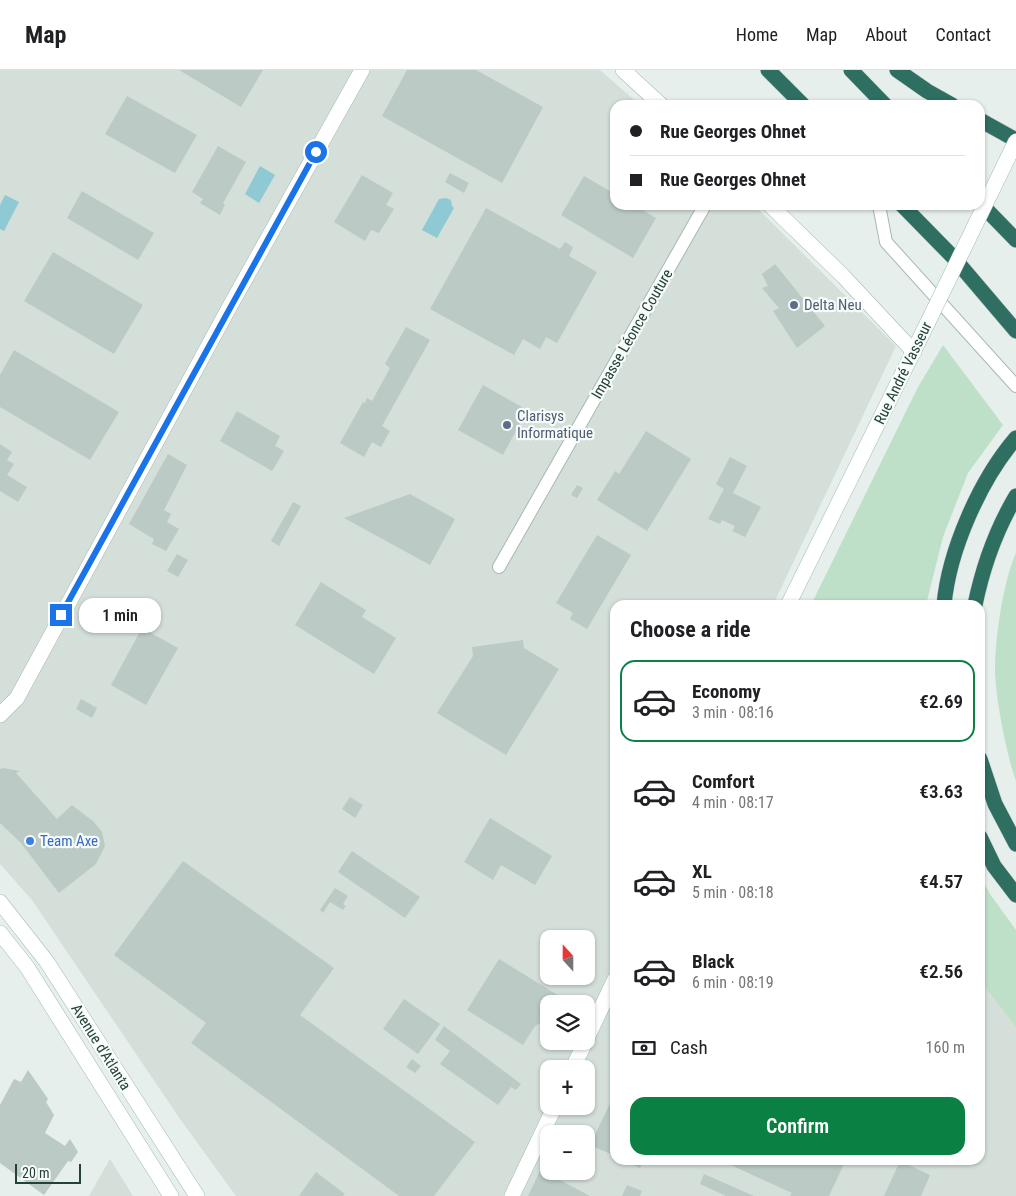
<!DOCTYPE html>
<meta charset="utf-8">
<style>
body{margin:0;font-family:"Roboto Condensed",sans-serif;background:#f6f6f6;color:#202124;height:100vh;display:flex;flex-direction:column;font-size:19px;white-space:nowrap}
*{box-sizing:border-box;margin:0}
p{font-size:16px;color:#757577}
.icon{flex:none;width:28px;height:28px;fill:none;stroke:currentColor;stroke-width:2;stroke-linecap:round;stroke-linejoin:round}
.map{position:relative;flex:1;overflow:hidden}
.side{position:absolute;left:610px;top:530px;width:375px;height:565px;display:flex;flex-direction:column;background:#fff;border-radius:15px;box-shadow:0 1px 4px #0004}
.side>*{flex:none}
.guide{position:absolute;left:610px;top:30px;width:375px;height:110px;border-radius:15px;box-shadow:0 1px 4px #0004;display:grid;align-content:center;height:110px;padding:0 20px;background:#fff}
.needle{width:32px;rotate:339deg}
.controls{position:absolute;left:540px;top:860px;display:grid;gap:10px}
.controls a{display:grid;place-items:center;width:55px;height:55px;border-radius:10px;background:#fff;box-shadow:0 1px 4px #0004;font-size:25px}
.scale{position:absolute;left:15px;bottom:12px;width:66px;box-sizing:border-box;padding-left:5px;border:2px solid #24423a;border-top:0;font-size:14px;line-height:18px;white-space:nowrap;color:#24423a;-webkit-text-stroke:4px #f7fbf9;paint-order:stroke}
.end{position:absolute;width:22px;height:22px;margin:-11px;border:6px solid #1a73e8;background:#fff;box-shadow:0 0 0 2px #fff}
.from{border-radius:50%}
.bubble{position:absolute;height:35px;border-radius:15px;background:#fff;box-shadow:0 1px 4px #0004;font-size:16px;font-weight:600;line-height:35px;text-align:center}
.guide b{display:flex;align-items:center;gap:18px;height:48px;font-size:19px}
.guide b+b{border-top:1px solid #e0e0e0}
.guide i{width:12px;height:12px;background:#202124}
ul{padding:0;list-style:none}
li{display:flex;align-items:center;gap:15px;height:82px;margin:0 10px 8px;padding:0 10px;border:2px solid transparent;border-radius:15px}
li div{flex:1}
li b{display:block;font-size:19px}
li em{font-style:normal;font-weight:600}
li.on{border-color:#0b8043}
li>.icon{width:45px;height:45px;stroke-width:1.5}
h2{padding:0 20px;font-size:22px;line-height:60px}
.pay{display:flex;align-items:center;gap:12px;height:55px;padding:0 20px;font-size:19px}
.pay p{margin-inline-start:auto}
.primary-button{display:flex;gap:10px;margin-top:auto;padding:10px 20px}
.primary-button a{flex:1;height:58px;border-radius:15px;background:#0b8043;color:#fff;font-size:20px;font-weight:600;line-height:58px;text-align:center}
header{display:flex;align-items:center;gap:30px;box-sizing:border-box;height:70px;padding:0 25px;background:#fff;border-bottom:1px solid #e0e0e0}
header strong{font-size:24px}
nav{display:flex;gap:28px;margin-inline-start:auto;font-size:18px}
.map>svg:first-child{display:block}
</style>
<header>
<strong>Map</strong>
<nav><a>Home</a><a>Map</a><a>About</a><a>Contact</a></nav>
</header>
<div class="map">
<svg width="1016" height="1126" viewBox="0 0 1016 1126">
<rect width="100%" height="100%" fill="#e6efeb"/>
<g fill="#d4dfda" fill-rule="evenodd">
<path d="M0,0h600l40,35h-25v100h139l142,141 -123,259h-158v555h365v-179l36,46v169h-780l-56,-77 -148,-219 -32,-36zM549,869h37v37h-37zM549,934h37v37h-37zM549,999h37v37h-37zM549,1064h37v37h-37z"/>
<polygon points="110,1089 133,1126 89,1126"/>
</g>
<g fill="#bfe0c8">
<polygon points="943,275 1003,355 968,403 943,467 926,535 811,535 917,319"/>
<path d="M1016,483v228c-9,-24 -21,-85 -21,-111 0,-32 8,-88 21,-117z"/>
<polygon points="980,806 990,824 1016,860 1016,957 980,911"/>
</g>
<g fill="#8ec9d4">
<polygon points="260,96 275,105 259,133 245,124"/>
<polygon points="5,125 19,132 4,161 0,159 0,135"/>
<polygon points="446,128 451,130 452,136 454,138 437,168 422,160 439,129"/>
</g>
<g fill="#bbcac4">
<polygon points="179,0 263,0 241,37"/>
<polygon points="407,0 476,0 543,37 502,113 382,46"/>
<polygon points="127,26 197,65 175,103 105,64"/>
<polygon points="218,76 246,92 223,133 225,135 220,145 200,133 203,129 192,122"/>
<polygon points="450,103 469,113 464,123 445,112"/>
<polygon points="362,105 393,123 386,135 394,139 379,163 371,160 365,171 334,152"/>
<polygon points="584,106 615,124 615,135 634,135 656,148 633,188 561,145"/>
<polygon points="82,121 154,163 138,190 67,148"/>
<polygon points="486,138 560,179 565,172 573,177 569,186 597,202 557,273 546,267 540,279 523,269 514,285 430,239"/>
<polygon points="53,182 143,235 114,284 24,231"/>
<polygon points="775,194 825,256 797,278 773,241 779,238 762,218 768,216 762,204"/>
<polygon points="406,257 430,270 382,356 390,361 381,377 372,372 364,387 340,373 363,332 365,333 367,328 372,331 390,298 385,294"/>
<polygon points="14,280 119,342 90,390 0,337 0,305"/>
<polygon points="483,315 527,340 503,385 458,360"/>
<polygon points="237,341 280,366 275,376 284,381 272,401 220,371"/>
<polygon points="646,361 691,389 647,461 597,430 615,401 619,404"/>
<polygon points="0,374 12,382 7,390 14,394 7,405 27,417 18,432 0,421"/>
<polygon points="168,384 187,395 164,440 171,444 167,452 179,459 166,481 152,474 154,469 129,454"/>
<polygon points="730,387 747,396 733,423 761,437 745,467 732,461 735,456 722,450 720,454 708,449 724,419 716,414"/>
<polygon points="577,415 583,418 577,428 571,425"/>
<polygon points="410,424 455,449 430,495 344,448"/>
<polygon points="293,432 301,436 279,476 271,471"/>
<polygon points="597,465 631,485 587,559 570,549 573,543 556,533"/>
<polygon points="177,484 188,490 178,507 167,501"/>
<polygon points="321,512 366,540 362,547 396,568 374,604 295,555"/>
<polygon points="142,558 178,578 146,635 111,615"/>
<polygon points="523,570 524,578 559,599 506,685 437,643 473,586 472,577"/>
<polygon points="81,629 97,638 92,648 76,639"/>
<polygon points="3,698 20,701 16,703 57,749 72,735 94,752 102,762 105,776 96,794 59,823 21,773 0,753 0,699"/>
<polygon points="350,727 363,735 355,748 342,739"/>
<polygon points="490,748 552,786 535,815 501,795 493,810 464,792"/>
<polygon points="352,781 420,827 405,848 338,802"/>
<polygon points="183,791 334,898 300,945 475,1072 434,1126 399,1126 191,973 206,953 114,885"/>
<polygon points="335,818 348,826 343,834 346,836 343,840 330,832 323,843 320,840"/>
<polygon points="499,889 564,929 562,934 549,934 549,948 535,956 523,975 467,940"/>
<polygon points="404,929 440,954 418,984 383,959"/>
<polygon points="444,956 521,1014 516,1020 511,1017 498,1035 440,994 450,981 435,970"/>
<polygon points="412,989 421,996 415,1003 406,997"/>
<polygon points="28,1000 48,1029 46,1032 54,1045 45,1063 65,1076 70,1069 78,1082 71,1092 68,1091 44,1125 0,1093 0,1035 14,1009 21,1012"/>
<polygon points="615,1023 615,1086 590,1075"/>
<polygon points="623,1090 644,1090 640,1098"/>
<polygon points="720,1090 846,1090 829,1126 790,1126 792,1123"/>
<polygon points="900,1091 930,1105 921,1126 884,1126"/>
<polygon points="540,1101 556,1108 590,1126 528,1126"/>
<polygon points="316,1102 345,1124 343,1126 299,1126"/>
<polygon points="704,1104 754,1126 726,1126 700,1114"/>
<polygon points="627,1115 642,1121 640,1126 622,1126"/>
</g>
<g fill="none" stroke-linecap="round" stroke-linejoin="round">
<defs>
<g id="lane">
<polyline points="879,135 886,172 1016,316"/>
<polyline points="499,497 705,135"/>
</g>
<g id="street">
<polyline points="623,0 661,35"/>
<polyline points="770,135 843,206 914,282"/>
<polyline points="0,645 17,628 230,236 362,0"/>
</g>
<g id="secondary">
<polyline points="788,535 928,252"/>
<polyline points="0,832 47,892 197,1126"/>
<polyline points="0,863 27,897 171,1126"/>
<polyline points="586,970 615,909"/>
<polyline points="572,999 586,971"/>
<polyline points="512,1126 555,1036"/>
</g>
<g id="highway">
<polyline points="768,0 803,35"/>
<polyline points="851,0 885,35"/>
<polyline points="897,0 927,21 952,35"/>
<polyline points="980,50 1016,70"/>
<polyline points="980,133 1016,170"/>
<polyline points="902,135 953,187 1016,261"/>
<path d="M944,535c5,-55 36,-125 72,-167"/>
<path d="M975,535c8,-39 21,-75 41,-109"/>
<polyline points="980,689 995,734 1016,774"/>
<polyline points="980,767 994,796 1016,825"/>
</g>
</defs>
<use href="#lane" stroke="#a8b8b2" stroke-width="14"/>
<use href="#street" stroke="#a8b8b2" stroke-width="16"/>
<use href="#secondary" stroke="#a4bbb3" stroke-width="16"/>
<use href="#highway" stroke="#c2cac8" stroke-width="16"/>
<use href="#lane" stroke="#fff" stroke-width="12"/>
<use href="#street" stroke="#fff" stroke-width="15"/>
<use href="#secondary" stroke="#fff" stroke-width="15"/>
<use href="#highway" stroke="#2f6f62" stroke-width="15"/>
<defs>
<polyline id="secondary-bridge" points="928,252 1016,71"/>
</defs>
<use href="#secondary-bridge" stroke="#a4bbb3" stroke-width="16" stroke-linecap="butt"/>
<use href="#secondary-bridge" stroke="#fff" stroke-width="15"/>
</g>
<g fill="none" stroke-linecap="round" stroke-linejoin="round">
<polyline stroke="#1a73e8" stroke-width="6" points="61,545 316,82"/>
</g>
<g fill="#5c6f8a" stroke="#f7fbf9" stroke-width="2">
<circle cx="794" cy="235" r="5"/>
<circle cx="507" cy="355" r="5"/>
</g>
<circle fill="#3f7fe0" stroke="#f7fbf9" stroke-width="2" cx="30" cy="771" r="5"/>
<g text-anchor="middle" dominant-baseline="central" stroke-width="4.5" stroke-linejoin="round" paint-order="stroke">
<g font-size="15" fill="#4e5e75" stroke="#f7fbf9" text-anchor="start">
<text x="804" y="235">Delta Neu</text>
<text x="517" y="346">Clarisys<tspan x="517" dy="17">Informatique</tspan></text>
</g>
<g font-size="15" fill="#24423a" stroke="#f7fbf9">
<text transform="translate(632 264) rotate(-60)">Impasse Léonce Couture</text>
<text transform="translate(903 303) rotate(-64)">Rue André Vasseur</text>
<text transform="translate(101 977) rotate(58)">Avenue d'Atlanta</text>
</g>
<g font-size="15" fill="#366cbe" stroke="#f7fbf9" text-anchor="start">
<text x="40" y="771">Team Axe</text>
</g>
</g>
</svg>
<div class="controls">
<a><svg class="needle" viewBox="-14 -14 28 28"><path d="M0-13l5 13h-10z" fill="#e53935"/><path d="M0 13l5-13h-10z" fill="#757577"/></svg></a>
<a><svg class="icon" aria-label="layers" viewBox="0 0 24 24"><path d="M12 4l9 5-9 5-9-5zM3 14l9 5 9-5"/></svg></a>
<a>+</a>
<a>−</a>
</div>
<div class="scale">20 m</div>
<i class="end from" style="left:316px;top:82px"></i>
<i class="end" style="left:61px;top:545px"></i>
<div class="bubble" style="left:79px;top:528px;width:82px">1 min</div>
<div class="guide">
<b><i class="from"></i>Rue Georges Ohnet</b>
<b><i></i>Rue Georges Ohnet</b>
</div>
<section class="side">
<h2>Choose a ride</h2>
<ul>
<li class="on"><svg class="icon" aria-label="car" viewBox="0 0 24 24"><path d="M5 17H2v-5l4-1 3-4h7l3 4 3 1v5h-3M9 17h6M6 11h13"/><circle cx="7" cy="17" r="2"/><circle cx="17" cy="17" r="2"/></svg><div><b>Economy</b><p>3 min · 08:16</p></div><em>€2.69</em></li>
<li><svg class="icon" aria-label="car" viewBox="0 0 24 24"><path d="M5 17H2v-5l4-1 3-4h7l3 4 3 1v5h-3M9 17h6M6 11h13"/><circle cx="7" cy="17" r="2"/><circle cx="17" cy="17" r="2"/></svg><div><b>Comfort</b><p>4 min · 08:17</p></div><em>€3.63</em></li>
<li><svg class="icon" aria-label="car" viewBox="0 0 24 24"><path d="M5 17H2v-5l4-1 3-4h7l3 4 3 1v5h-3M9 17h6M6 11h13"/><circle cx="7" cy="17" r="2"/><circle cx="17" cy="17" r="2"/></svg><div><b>XL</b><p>5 min · 08:18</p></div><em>€4.57</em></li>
<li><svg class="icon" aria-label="car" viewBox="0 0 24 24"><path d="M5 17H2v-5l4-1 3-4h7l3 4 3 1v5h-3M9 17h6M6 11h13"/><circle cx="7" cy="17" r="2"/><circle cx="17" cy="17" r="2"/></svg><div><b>Black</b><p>6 min · 08:19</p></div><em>€2.56</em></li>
</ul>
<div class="pay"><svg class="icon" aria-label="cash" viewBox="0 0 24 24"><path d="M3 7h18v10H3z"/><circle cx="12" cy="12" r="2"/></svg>Cash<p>160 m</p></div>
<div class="primary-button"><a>Confirm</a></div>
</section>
</div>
